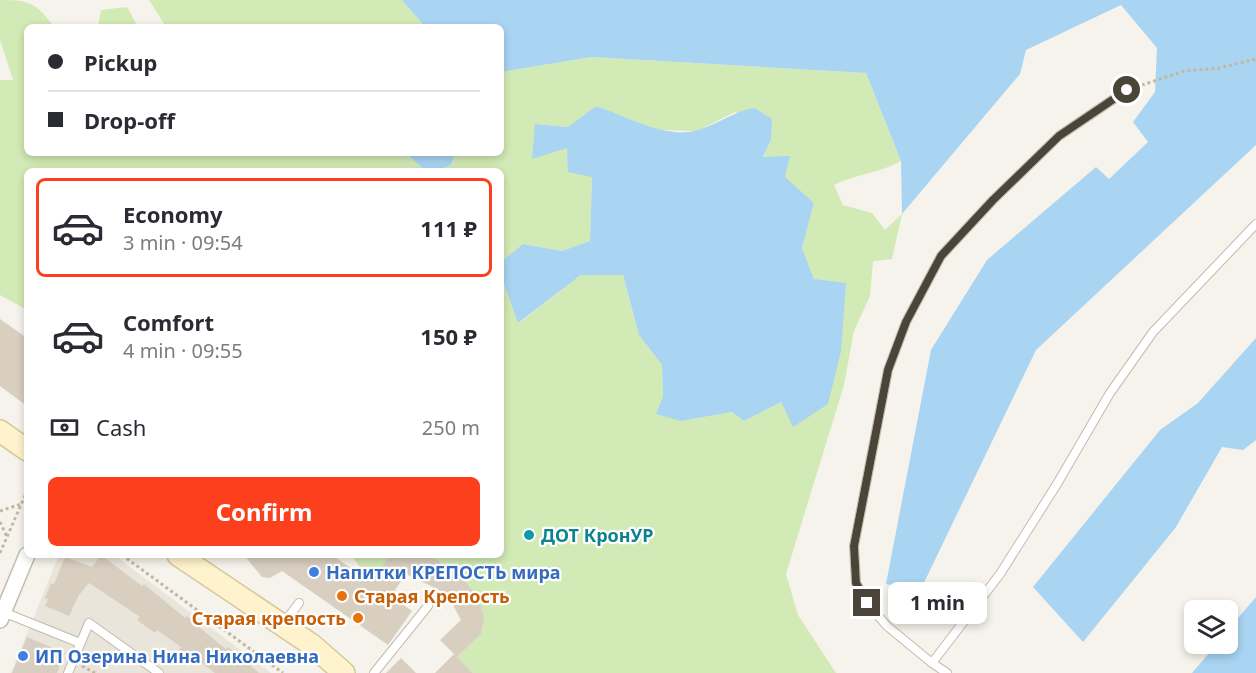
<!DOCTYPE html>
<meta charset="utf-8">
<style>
body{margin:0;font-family:"Noto Sans",sans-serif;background:#f2f2f3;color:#2b2b33;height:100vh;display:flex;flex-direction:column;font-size:22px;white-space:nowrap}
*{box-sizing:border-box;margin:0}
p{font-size:20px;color:#7c7c81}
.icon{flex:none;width:33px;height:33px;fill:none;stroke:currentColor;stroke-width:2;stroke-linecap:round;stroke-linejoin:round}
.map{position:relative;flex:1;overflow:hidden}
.drawer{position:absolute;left:24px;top:168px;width:480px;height:390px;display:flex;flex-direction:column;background:#fff;border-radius:9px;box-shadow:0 3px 9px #0003}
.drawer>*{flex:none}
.guide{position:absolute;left:24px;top:24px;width:480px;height:132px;border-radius:9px;box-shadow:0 3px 9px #0003;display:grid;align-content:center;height:132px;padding:0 24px;background:#fff}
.tools{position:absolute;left:1184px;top:600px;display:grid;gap:12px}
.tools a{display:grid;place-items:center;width:54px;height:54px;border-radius:9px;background:#fff;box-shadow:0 3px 9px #0003;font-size:30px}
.end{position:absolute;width:27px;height:27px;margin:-14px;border:8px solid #4b4439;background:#fff;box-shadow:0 0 0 3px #fff}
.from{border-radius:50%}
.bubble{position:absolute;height:42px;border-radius:9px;background:#fff;box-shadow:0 3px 9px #0003;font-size:20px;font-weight:700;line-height:42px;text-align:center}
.guide b{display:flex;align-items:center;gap:21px;height:57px;font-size:22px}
.guide b+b{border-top:2px solid #e1e1e2}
.guide i{width:15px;height:15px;background:#2b2b33}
ul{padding:10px 0 0;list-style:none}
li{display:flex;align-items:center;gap:18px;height:99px;margin:0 12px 9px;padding:0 12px;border:3px solid transparent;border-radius:9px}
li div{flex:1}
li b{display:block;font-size:22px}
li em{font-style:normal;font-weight:700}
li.active{border-color:#fc3f1d}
li>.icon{width:54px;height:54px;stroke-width:1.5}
.pay{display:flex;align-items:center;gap:15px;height:66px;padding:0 24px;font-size:22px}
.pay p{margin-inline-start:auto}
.cta{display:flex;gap:12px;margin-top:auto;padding:12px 24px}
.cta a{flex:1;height:69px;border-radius:9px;background:#fc3f1d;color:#fff;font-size:24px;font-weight:700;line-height:69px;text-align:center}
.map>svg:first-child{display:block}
</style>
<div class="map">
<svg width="1256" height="673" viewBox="0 0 1256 673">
<rect width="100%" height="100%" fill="#f6f3ec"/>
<polygon fill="#eae5da" points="59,555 114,555 271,673 11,673"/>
<g fill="#d2eab5">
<path d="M0,0c29,0 36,2 54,27h-27v126h383v4l16,14h-399v139l-27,-15v-215h13l-13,-40z"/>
<polygon points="149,0 402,0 425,27 166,27"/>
<polygon points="127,7 138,27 98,27 101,10"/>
<path d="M592,57l274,16 35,88c-21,12 -45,13 -67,24l9,20 29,8 13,17 17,-16 -10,45 -19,2 -3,35 -16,35 -10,54 -58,189 12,41 38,58h-363l-16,-16 24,-23c-14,-42 -11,-62 -57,-79h77v-280l18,48 62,-48h42l16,60 23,30 1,31 18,25 51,-9 12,9 37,-19 13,25 20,-148 -12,-31 12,-45 -51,-45 8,-18 -36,-28 -38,19 -41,-1 -60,-24 -28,21 -33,-3 33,24 24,29 -2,64 -28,10 -39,-7 -22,18v-91h-66l16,-6 4,-12h46v-81z"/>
<polygon points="351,555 395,555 388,558 371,582"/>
</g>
<g fill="#a9d4f2">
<polygon points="402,0 1256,0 1256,145 1036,350 920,591 886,584 931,350 987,260 1096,167 1109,179 1148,142 1133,122 1155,92 1157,48 1121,5 1026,50 1020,74 902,214 901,161 866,73 592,57 501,72 501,27 425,27"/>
<path d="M596,106c30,10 71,34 102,24 20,-6 35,-18 56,-22l18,11 -1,21 -8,17 27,-1 -5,21 29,26 -12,45 12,31 32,4 -5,68 -13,53 -35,23 -12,-25 -37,19 -12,-9 -51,9 -25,-7 7,-18 -1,-31 -23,-30 -16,-60h-42l-63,48 -17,-48v-13l22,-18 39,7 28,-10 2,-64 -24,-5 -1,-24 -35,11 3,-35 33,3z"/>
<polygon points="410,153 455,153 451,165 435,171 426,171 410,157"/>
<polygon points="1256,338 1256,440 1243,450 1222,447 1176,527 1083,642 1033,587 1160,430 1198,403"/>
<polygon points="1256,597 1256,673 1192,673 1217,644 1227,644 1227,631"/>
</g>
<g fill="#d8cfc1">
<polygon points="0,319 27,338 27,406 0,386"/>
<polygon points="101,555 142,586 144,584 185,618 187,616 201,626 200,628 226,649 228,647 259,673 215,673 199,661 197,663 179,650 181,647 157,630 155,633 137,620 140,617 89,583 79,595 69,616 45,606 48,599 45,598 51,583 54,584 65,557 92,567"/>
<polygon points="244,555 332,555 371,582 388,558 395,555 424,555 437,560 463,578 479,600 484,618 481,634 457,657 440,640 461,620 453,605 439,590 406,574 391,596 412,611 388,645 282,571 270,578 262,577"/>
<polygon points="27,637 65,653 57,673 12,673"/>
<polygon points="454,654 473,673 435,673"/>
<polygon points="401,658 416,673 386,673"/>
</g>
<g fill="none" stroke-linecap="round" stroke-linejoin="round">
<defs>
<g id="lane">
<polyline points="1127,90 1059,136 993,200 941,256 906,322 888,370 854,546 856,583 867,603 887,626 932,663 1000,574 1057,484 1110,393 1153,332 1256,224"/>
<polyline points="3,612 80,643"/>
<polyline points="283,624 299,603"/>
<polyline points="932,663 947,673"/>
<polyline points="68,673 89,623 159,673"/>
<polyline points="374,673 428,606"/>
</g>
<polyline id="street" points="0,620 27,555"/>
<g id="secondary">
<polyline points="0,431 27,450"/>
<polyline points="178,555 312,645 344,673"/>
</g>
</defs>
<use href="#lane" stroke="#c2bbae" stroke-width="10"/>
<use href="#street" stroke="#c2bbae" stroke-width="18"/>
<use href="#secondary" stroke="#d6c79b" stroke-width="24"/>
<g stroke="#c4b79f" stroke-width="3" stroke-dasharray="3 3" stroke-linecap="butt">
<polyline points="1136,87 1185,71 1219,68 1256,59"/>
<polyline points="0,511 21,504"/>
<polyline points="0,522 7,537"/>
<polyline points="0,553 27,491"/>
<polyline points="122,555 283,673"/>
<polyline points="82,666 95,673"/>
</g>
<use href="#lane" stroke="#fff" stroke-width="8"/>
<use href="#street" stroke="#fff" stroke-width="15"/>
<use href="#secondary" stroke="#fff3cd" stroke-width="21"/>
</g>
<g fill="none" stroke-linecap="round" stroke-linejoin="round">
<polyline stroke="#4b4439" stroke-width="8" points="867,603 856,583 854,546 888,370 906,322 941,256 993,200 1059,136 1127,90"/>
</g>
<circle fill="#0f9aa8" stroke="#fff" stroke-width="2" cx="529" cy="535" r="6"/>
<g fill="#3f7fe0" stroke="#fff" stroke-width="2">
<circle cx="314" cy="572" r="6"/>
<circle cx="23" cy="656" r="6"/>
</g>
<g fill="#e8710a" stroke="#fff" stroke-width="2">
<circle cx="342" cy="596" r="6"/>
<circle cx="358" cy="618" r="6"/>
</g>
<g text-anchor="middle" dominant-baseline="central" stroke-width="4.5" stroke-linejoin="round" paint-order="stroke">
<g font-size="18" font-weight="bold" fill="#0d838f" stroke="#fff" text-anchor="start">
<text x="541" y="535">ДОТ КронУР</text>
</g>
<g font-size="18" font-weight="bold" fill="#366cbe" stroke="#fff" text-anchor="start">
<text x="326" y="572">Напитки КРЕПОСТЬ мира</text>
<text x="35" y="656">ИП Озерина Нина Николаевна</text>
</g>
<g font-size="18" font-weight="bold" fill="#c56008" stroke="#fff" text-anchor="start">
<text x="354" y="596">Старая Крепость</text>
<text x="346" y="618" text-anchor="end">Старая крепость</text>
</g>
</g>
</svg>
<div class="tools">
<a><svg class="icon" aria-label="layers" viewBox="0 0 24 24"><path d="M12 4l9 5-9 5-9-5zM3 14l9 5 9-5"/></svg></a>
</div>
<i class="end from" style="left:1127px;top:90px"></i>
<i class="end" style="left:867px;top:603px"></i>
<div class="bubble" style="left:888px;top:582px;width:99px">1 min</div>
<div class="guide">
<b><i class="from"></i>Pickup</b>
<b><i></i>Drop-off</b>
</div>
<section class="drawer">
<ul>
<li class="active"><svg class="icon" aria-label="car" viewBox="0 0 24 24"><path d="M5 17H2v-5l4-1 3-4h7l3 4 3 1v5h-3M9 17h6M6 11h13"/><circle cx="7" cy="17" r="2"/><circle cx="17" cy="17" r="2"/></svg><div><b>Economy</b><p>3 min · 09:54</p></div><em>111 ₽</em></li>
<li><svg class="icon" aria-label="car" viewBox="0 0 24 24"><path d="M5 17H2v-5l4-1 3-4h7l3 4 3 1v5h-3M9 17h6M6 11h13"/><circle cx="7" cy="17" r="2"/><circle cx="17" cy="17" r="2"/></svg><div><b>Comfort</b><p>4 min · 09:55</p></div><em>150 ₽</em></li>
</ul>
<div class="pay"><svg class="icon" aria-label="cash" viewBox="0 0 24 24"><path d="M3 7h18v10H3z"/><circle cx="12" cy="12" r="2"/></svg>Cash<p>250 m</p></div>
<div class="cta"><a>Confirm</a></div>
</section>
</div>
